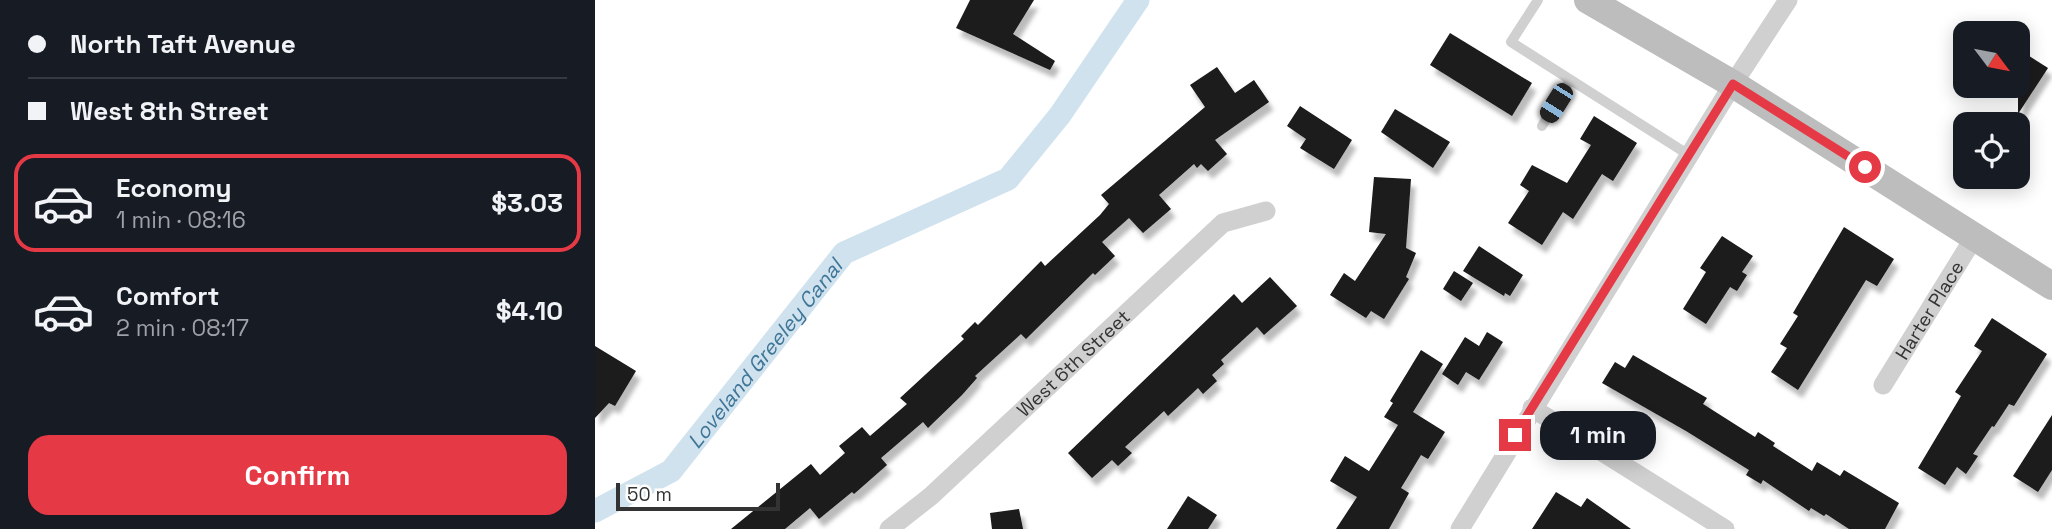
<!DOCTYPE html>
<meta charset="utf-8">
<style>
body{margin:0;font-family:"Space Grotesk",sans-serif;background:#20242c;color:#f1f3f6;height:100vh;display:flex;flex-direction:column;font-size:26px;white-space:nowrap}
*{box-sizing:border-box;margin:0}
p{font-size:23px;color:#9ea1a6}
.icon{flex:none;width:38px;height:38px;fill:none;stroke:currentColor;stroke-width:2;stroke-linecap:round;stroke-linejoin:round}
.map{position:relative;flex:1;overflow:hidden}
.sheet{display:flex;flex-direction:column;background:#171b24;width:595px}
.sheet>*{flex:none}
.banner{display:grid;align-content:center;height:154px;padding:0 28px;background:#171b24}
.needle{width:46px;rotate:122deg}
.controls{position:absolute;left:1358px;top:21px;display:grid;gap:14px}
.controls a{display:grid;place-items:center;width:77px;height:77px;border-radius:14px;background:#171b24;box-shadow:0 4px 18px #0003;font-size:35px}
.scale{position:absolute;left:21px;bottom:18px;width:164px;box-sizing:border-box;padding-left:7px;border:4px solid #333;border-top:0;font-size:19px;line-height:24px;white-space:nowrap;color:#333;-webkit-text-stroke:5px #fff;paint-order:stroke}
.end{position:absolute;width:32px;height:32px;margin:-16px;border:9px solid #e63946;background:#fff;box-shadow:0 0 0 4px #fff}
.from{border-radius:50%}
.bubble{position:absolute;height:49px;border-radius:21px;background:#171b24;box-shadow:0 4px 18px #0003;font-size:23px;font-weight:700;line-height:49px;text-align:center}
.car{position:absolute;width:21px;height:42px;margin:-21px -10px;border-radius:9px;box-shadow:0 0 5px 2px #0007;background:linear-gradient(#222 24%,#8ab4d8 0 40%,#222 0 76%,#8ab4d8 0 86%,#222 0)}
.banner b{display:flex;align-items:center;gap:24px;height:66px;font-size:26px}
.banner b+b{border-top:2px solid #363941}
.banner i{width:18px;height:18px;background:#f1f3f6}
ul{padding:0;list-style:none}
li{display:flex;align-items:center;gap:21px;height:98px;margin:0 14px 10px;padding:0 14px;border:4px solid transparent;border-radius:21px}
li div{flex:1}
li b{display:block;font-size:26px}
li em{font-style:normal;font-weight:700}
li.on{border-color:#e63946}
li>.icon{width:63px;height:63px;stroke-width:1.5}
.primary-button{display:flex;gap:14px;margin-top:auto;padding:14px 28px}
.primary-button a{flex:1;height:80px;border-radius:21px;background:#e63946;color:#fff;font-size:28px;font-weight:700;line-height:80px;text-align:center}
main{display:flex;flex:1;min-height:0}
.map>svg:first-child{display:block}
</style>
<main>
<section class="sheet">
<div class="banner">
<b><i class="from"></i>North Taft Avenue</b>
<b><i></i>West 8th Street</b>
</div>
<ul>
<li class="on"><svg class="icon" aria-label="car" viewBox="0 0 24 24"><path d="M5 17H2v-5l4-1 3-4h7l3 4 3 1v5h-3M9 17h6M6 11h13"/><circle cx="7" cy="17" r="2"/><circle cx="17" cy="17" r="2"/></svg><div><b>Economy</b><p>1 min · 08:16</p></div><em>$3.03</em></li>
<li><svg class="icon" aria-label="car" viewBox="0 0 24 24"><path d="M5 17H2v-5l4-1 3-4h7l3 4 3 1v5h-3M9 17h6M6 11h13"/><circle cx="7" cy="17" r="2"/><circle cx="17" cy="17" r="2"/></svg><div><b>Comfort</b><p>2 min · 08:17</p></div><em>$4.10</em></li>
</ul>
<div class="primary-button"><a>Confirm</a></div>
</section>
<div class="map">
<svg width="1457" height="529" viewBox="0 0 1457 529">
<defs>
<filter id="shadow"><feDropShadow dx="4.5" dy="8" stdDeviation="2" flood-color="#0004"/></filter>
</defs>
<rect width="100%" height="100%" fill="#fff"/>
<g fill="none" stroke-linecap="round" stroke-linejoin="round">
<path stroke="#cfe2ee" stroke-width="23" id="s1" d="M0,511l76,-40 173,-218 164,-74 52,-64 78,-115"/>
</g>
<g fill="#1a1a1a" filter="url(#shadow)">
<polygon points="375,0 439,0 418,34 460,61 455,70 361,28"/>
<polygon points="855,33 937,83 917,116 835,65"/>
<polygon points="1423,49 1453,68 1423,114"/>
<polygon points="622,67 640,93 659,80 674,102 620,140 632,154 613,171 606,164 602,168 599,164 564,195 576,209 548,233 534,218 507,242 520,256 500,275 498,273 431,339 426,334 380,376 382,378 367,395 333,428 328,422 286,458 292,465 259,494 257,492 224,519 215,508 190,529 136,529 216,464 225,475 250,453 244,446 267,427 275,436 312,404 305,398 369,339 366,336 380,322 383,325 446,261 450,266 505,215 514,204 506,195 610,107 595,85"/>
<polygon points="705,106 757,140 739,169 705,148 711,139 692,126"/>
<polygon points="800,109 855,142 838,168 786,132"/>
<polygon points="999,116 1042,143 1018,181 1007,174 978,219 968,212 947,245 913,223 934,191 925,185 937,165 972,183 996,145 985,139"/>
<polygon points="779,177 816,179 811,248 821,253 811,277 814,279 789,319 776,311 771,318 735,295 749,273 760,281 791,234 774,232"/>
<polygon points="1249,227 1299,259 1282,286 1271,280 1203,390 1176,372 1192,348 1185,344 1203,316 1198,313"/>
<polygon points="1127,236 1158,256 1147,272 1152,275 1142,291 1135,287 1111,324 1088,309 1111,272 1105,268"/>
<polygon points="884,246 928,275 915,296 910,293 909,296 868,271"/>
<polygon points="859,271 878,283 866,301 848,289"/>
<polygon points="675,277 702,306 669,335 662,327 626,360 629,364 617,375 622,381 608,394 603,388 573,416 569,411 530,447 537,453 523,466 517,460 497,478 473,453 639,294 647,303"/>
<polygon points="1397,318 1452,354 1419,406 1414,404 1399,427 1397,426 1378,454 1383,456 1371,474 1362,467 1350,485 1323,468 1366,396 1360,392 1387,351 1379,346"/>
<polygon points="892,332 908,342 884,380 871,372 863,385 847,374 870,337 884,346"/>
<polygon points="0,346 41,371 20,406 14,403 0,418"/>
<polygon points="826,350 848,364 818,412 850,432 833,459 826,455 806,488 814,493 794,529 741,529 762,497 735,481 750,456 774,471 803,425 789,417 798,403 795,401"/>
<polygon points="1038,355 1112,398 1108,404 1160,437 1163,432 1180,443 1178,446 1217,471 1222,462 1245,476 1249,470 1304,503 1290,529 1254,529 1231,514 1229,516 1216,508 1214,511 1168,480 1166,484 1151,475 1154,470 1091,431 1007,383 1020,362 1030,368"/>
<polygon points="1457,415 1457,470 1443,492 1418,476"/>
<polygon points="961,492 986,507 992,498 1036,529 937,529"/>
<polygon points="593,496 622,515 613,529 572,529"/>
<polygon points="424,509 428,529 397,529 395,513"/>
</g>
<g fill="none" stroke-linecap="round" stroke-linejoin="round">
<g stroke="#d0d0d0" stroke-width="10">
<polyline points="943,0 916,42 1094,155"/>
<polyline points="947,126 975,80"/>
</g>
<g stroke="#d0d0d0" stroke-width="19">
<path id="s2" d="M1288,385l92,-149"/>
<polyline points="937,408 1130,529"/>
<path id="s3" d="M294,529l42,-33 292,-273 43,-12"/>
<polyline points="865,529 1138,84 1193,0"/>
</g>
<polyline stroke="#bdbdbd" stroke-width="28" points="993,0 1138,84 1457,286"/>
</g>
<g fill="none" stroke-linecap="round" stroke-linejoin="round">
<polyline stroke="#e63946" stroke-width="9" points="920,435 1138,84 1270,167"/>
</g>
<g text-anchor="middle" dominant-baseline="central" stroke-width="7" stroke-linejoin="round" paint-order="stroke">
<g font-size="19" fill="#333" stroke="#fff">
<text stroke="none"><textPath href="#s2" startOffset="88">Harter Place</textPath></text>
<text stroke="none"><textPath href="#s3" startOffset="248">West 6th Street</textPath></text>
</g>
<g font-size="21" font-style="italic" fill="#3f7597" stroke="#fff">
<text stroke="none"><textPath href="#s1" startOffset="236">Loveland Greeley Canal</textPath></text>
</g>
</g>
</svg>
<div class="controls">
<a><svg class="needle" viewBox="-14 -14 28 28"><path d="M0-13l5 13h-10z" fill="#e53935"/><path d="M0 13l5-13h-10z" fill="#9ea1a6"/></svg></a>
<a><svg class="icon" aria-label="locate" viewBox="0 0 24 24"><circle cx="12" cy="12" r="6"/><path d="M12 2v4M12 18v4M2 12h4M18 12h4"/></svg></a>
</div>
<div class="scale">50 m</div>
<i class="end from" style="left:1270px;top:167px"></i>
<i class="end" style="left:920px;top:435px"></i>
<div class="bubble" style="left:945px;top:411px;width:116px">1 min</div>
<i class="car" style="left:961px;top:103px;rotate:212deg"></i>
</div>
</main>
